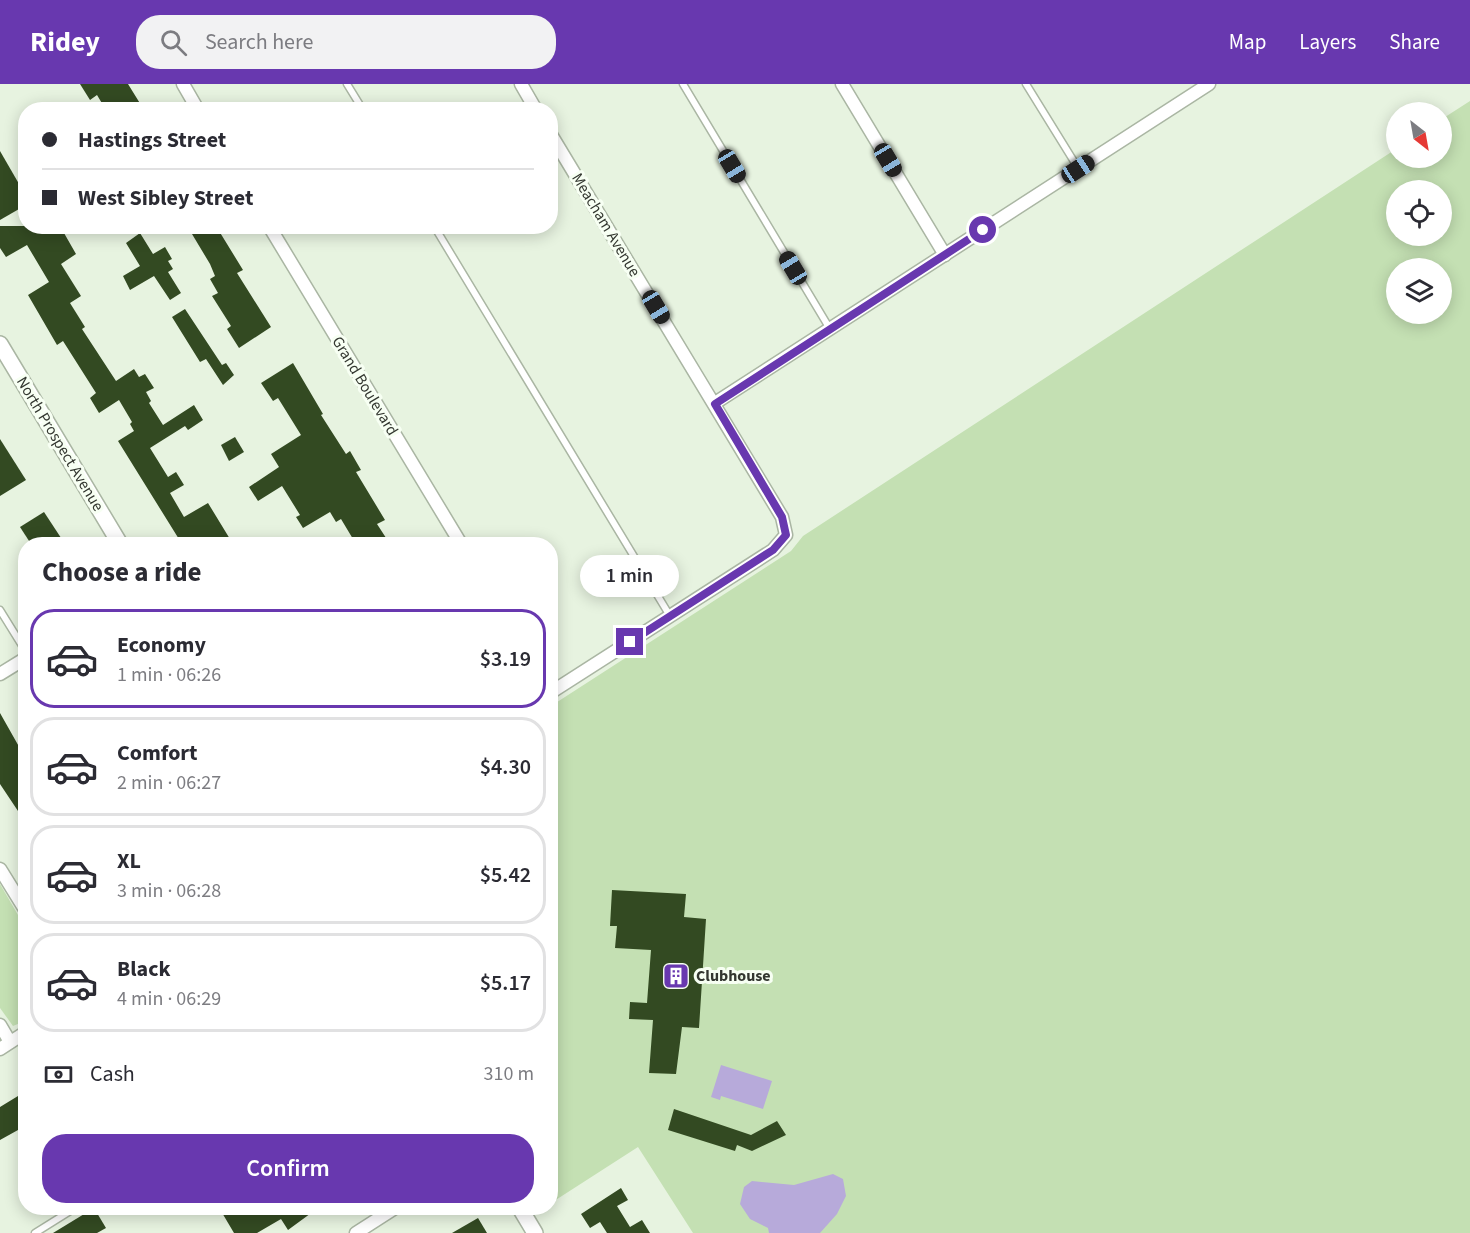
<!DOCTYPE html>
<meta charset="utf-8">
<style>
body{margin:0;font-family:"Source Sans 3",sans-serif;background:#f2f2f3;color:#2b2b33;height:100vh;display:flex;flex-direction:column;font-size:22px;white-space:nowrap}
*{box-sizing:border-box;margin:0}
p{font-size:20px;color:#7c7c81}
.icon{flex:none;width:33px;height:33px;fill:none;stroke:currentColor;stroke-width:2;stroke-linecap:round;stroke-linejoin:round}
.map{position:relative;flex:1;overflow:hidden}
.panel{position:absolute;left:18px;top:453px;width:540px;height:678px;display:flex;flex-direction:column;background:#fff;border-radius:24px;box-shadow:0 3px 15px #0003}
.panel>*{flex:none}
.hud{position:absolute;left:18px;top:18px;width:540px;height:132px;border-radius:24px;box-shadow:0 3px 15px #0003;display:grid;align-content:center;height:132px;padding:0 24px;background:#fff}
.needle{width:39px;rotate:149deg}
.tools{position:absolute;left:1386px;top:18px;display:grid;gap:12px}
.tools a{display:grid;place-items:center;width:66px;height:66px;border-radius:50%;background:#fff;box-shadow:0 3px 15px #0003;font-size:30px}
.end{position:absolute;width:27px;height:27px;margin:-14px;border:8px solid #6838af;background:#fff;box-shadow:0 0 0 3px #fff}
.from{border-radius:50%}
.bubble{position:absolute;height:42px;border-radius:21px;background:#fff;box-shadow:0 3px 15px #0003;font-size:20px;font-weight:600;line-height:42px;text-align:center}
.car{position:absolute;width:18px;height:36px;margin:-18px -9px;border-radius:8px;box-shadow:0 0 4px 2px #0007;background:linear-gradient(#222 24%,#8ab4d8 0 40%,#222 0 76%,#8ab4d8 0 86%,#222 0)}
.hud b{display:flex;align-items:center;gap:21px;height:57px;font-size:22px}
.hud b+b{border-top:2px solid #e1e1e2}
.hud i{width:15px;height:15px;background:#2b2b33}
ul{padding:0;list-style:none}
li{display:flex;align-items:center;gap:18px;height:99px;margin:0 12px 9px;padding:0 12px;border:3px solid #e1e1e2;border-radius:24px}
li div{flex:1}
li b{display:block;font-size:22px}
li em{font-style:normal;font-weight:600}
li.on{border-color:#6838af}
li>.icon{width:54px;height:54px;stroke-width:1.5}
h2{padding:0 24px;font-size:27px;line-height:72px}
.pay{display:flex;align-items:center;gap:15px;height:66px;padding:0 24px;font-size:22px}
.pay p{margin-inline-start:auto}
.cta{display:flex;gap:12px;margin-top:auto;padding:12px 24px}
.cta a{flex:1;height:69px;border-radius:24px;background:#6838af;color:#fff;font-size:24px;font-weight:600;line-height:69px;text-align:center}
header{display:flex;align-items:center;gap:36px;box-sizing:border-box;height:84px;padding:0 30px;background:#6838af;color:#fff}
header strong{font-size:28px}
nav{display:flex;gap:33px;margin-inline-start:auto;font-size:21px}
.search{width:420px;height:54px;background:#f2f2f3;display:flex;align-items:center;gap:15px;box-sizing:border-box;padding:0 21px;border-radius:24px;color:#7c7c81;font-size:22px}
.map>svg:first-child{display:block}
</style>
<header>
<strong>Ridey</strong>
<div class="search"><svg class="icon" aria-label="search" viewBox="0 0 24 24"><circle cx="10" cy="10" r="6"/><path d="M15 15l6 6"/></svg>Search here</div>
<nav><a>Map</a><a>Layers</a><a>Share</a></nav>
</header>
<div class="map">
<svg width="1470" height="1149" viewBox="0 0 1470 1149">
<rect width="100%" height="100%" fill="#e7f3e0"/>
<g fill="#c4e0b3" fill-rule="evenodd">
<path d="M1470,17v1132h-777l-55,-86 -87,56v-497l240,-155 12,-15 593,-387v9h46v-39zM1396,106h46v46h-46zM1396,184h46v46h-46z"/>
<polygon points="0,800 25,843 25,937 13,942 0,924"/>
</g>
<g fill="#b7aada">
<polygon points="721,981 772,997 763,1025 721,1012 720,1016 711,1013"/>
<polygon points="833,1090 843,1095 846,1112 837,1130 820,1149 769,1149 768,1144 750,1135 740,1120 744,1103 752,1097 794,1101"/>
</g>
<g fill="#334a22">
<polygon points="80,0 128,0 141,21 134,26 106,26 97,11 90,16"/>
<polygon points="0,67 26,112 26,121 0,136"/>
<polygon points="0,142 60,142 76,170 61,180 81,212 70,219 85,243 82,245 116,297 134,285 139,293 145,290 154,304 146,308 151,317 149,319 163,341 194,321 203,336 188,346 185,342 150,364 168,393 176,388 184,401 170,409 184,433 208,419 233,460 182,460 118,357 134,347 130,340 132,338 119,316 99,329 90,314 96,309 63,257 57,261 28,211 49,198 27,161 6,173 0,164"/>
<polygon points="205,142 216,142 243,186 237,189 271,243 239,264 227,245 231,242 212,212 218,209 210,195 215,192 210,180 192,150"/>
<polygon points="140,149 153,170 165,163 172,175 168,177 173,185 168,188 181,209 170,216 154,192 130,206 123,192 140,182 126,159"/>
<polygon points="185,225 222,281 226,279 234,291 223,301 206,275 200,278 172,233"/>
<polygon points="293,279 323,330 321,331 346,370 350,367 361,386 356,388 385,436 377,440 390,460 356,460 341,435 336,438 330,428 303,444 296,433 300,431 282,402 258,417 249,403 279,383 271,370 301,351 278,314 273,317 261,299"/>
<polygon points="235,353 244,368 229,377 221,361"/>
<polygon points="0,355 26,396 0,412"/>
<polygon points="44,428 65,460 31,460 20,443"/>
<polygon points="0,629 26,675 26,686 21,689 26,697 26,739 0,700"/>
<polygon points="612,806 686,810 684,833 706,835 699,944 682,943 676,990 649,989 653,936 629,935 630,918 647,919 651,866 615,864 617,842 610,842"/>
<polygon points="18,1012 26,1025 26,1060 18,1046 0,1056 0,1023"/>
<polygon points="674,1025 751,1051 777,1037 786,1051 752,1067 737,1061 735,1067 668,1046"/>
<polygon points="621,1104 628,1116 617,1122 630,1143 642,1136 650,1149 607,1149 600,1138 590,1144 581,1130"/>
<polygon points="94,1124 106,1144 97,1149 53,1149"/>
<polygon points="228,1124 318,1124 288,1146 281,1135 257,1149 234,1149 221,1127"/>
<polygon points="478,1134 487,1149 452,1149"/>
</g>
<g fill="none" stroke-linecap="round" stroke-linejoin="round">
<defs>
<g id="service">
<polyline points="347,0 363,26"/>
<polyline points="683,0 830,245"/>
<polyline points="1026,0 1078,84"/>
<polyline points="434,142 670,532"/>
<polyline points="0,526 26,568"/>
<polyline points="35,1149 75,1124"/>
</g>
<g id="minor">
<polyline points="183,0 198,26"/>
<polyline points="521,0 536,26"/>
<polyline points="842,0 945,171"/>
<polyline points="550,49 782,433 786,451 773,466 550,609"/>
<polyline points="269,142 461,460"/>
<polyline points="715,319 1209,0"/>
<polyline points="0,590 26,574"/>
<polyline points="0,785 26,827"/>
<polyline points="0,941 10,958"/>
<polyline points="0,965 26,948"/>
<polyline points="356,1149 395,1124"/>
</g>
<g id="tertiary">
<polyline points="0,260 120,460"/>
<polyline points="520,1124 535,1149"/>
</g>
</defs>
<use href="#service" stroke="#aab6a3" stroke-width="9"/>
<use href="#minor" stroke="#aab6a3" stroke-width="15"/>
<use href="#tertiary" stroke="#aab6a3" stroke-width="18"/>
<use href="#service" stroke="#fff" stroke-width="6"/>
<use href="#minor" stroke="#fff" stroke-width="12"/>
<use href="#tertiary" stroke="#fff" stroke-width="15"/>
</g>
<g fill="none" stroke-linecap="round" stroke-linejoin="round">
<polyline stroke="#6838af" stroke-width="8" points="630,558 773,466 786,451 782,433 715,320 983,146"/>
</g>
<defs>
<symbol id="building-square" viewBox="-11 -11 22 22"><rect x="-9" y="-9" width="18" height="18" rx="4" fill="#6838af" stroke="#f7fff3"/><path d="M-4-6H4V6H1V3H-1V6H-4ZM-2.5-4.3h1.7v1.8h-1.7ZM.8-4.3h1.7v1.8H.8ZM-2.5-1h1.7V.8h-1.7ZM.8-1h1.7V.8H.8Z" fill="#fff"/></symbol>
</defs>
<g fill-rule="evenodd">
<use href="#building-square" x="661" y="877" width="30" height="30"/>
</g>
<g text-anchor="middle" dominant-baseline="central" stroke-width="6" stroke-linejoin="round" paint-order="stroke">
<g font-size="16" fill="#333730" stroke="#f7fff3">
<text transform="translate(606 141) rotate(59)">Meacham Avenue</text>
<text transform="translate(365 302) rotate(59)">Grand Boulevard</text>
<text transform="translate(60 360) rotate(59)">North Prospect Avenue</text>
</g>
<g font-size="16" font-weight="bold" fill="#333730" stroke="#f7fff3" text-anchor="start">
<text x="696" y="892">Clubhouse</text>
</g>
</g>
</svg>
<div class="tools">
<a><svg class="needle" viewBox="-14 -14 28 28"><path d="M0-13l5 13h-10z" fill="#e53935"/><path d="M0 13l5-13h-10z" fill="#7c7c81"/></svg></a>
<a><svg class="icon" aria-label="locate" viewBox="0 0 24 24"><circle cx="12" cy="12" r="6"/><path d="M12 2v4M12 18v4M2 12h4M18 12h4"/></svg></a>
<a><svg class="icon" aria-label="layers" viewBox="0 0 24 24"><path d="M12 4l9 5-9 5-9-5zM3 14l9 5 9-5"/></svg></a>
</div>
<i class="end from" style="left:983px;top:146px"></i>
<i class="end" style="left:630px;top:558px"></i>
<div class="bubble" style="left:580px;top:471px;width:99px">1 min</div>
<i class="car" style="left:888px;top:76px;rotate:149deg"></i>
<i class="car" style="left:732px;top:82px;rotate:149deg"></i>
<i class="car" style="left:1078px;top:85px;rotate:57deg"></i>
<i class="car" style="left:793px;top:184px;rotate:329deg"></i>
<i class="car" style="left:656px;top:223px;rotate:149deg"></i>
<div class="hud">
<b><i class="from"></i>Hastings Street</b>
<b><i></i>West Sibley Street</b>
</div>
<section class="panel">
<h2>Choose a ride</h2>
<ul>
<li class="on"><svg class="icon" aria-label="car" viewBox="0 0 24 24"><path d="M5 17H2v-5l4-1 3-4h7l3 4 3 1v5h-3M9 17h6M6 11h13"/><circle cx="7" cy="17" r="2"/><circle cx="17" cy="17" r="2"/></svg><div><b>Economy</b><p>1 min · 06:26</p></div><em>$3.19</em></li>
<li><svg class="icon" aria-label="car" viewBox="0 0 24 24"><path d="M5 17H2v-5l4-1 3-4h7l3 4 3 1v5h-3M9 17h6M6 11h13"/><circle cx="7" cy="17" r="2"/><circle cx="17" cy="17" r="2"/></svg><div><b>Comfort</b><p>2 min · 06:27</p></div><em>$4.30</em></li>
<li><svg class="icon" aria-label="car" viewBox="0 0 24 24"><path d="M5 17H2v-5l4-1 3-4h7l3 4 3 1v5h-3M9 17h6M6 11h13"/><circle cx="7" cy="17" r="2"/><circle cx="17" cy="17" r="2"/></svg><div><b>XL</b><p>3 min · 06:28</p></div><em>$5.42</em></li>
<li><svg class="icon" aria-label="car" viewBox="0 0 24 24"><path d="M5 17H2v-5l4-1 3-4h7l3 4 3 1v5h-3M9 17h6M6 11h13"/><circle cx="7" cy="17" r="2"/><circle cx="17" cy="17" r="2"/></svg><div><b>Black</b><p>4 min · 06:29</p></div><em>$5.17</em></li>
</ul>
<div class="pay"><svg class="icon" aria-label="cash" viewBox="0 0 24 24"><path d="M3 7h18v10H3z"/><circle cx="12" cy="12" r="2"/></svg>Cash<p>310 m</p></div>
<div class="cta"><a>Confirm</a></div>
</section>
</div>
